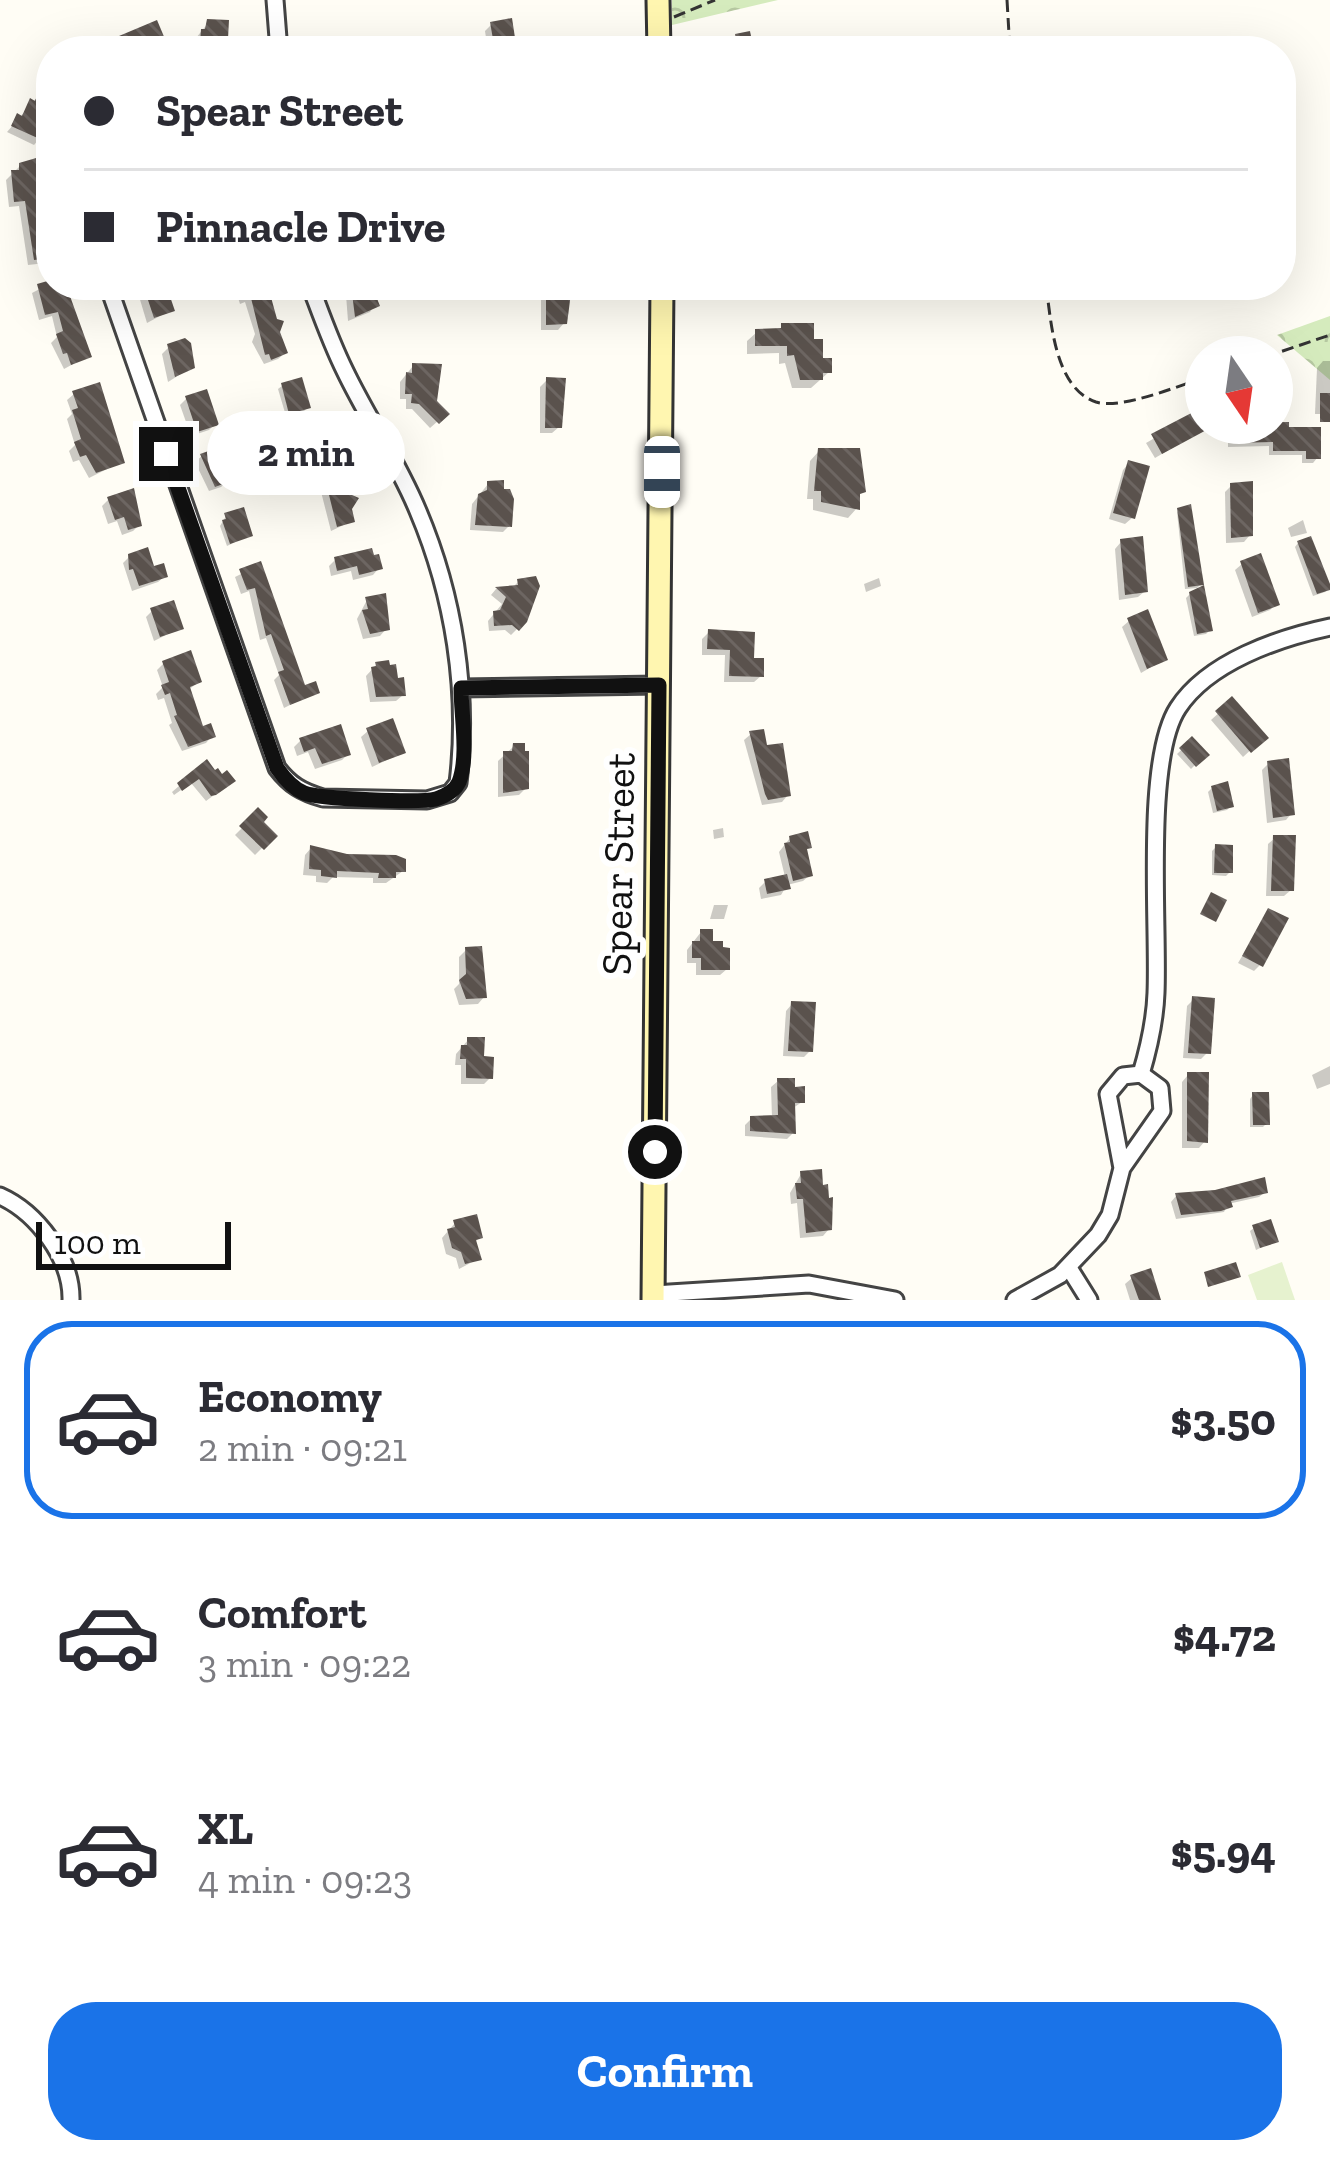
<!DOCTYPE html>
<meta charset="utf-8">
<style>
body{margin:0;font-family:"Zilla Slab",serif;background:#f2f2f3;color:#2b2b33;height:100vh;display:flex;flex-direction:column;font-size:45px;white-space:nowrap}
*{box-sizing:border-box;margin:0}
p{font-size:39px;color:#7c7c81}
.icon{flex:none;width:66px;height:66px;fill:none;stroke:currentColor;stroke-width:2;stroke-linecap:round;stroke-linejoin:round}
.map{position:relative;height:1300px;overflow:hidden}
.drawer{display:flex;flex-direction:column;background:#fff;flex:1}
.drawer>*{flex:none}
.hud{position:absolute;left:36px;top:36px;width:1260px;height:264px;border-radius:48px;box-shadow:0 12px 48px #0002;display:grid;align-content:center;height:264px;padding:0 48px;background:#fff}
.needle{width:78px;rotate:167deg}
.controls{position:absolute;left:1185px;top:336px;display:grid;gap:24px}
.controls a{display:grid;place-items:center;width:108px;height:108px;border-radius:50%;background:#fff;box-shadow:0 12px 48px #0002;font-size:60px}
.scale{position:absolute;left:36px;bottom:30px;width:195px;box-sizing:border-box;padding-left:12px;border:6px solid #111;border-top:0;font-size:33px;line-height:42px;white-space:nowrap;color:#111;-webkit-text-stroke:9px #fff;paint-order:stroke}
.end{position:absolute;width:54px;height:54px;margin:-27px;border:15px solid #111;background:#fff;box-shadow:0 0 0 6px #fff}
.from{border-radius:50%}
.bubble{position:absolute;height:84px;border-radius:42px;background:#fff;box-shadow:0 12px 48px #0002;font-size:39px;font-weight:800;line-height:84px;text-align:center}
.car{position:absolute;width:36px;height:72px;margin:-36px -18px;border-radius:15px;box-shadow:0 0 9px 3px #0007;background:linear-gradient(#fff 24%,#345 0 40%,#fff 0 76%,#345 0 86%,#fff 0)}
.hud b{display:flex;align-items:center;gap:42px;height:114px;font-size:45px}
.hud b+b{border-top:3px solid #e1e1e2}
.hud i{width:30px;height:30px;background:#2b2b33}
ul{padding:21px 0 0;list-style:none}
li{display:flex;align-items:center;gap:36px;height:198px;margin:0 24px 18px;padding:0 24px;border:6px solid transparent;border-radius:48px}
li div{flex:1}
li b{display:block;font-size:45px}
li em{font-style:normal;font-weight:800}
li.current{border-color:#1a73e8}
li>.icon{width:108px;height:108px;stroke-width:1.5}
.action{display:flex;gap:24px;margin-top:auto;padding:24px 48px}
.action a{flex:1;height:138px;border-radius:48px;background:#1a73e8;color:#fff;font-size:48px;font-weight:800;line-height:138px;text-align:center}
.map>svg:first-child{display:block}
</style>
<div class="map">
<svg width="1330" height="1300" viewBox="0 0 1330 1300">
<defs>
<pattern id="park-crowns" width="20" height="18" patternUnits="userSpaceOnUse" patternTransform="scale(3)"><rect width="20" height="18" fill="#d5ebbd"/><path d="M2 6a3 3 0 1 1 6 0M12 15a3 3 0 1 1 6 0" fill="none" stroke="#b6c8a1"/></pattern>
<pattern id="building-back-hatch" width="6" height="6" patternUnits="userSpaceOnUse" patternTransform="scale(3)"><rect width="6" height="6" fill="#5a524d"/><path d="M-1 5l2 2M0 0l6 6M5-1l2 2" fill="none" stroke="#6d6662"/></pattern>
</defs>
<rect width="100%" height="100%" fill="#fffdf5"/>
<g fill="url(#park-crowns)">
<polygon points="672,0 778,0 672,25"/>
<polygon points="1330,316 1330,380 1277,335"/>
</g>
<polygon fill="#e6f2cf" points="1282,1262 1295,1300 1257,1300 1248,1275"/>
<g fill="#0003">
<polygon points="209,22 226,38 217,51 197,51 196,38"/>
<polygon points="491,25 514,51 488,51 485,31"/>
<polygon points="345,37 345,51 328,51 335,38"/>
<polygon points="121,38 167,51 116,51 114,45"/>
<polygon points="40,94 51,99 51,108 40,138 34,145 7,132"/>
<polygon points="20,166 51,250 46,263 28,265 19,206 9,207 6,180"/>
<polygon points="51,283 64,285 88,356 64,369 51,343 57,337 52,316 39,320 32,293"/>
<polygon points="163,285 171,310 147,323 138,293 144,287"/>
<polygon points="234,285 261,285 285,353 278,359 264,364 252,342 255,334 245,302 240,304"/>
<polygon points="354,285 382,285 383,292 370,312 348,321 346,295"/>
<polygon points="541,285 569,285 564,323 558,330 541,330"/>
<polygon points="757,332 811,342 829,372 811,388 792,388 785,363 779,364 779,353 747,354 747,341"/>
<polygon points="169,347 192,367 168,382 162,354"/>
<polygon points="1323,361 1330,361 1330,414 1315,414 1317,368"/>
<polygon points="413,366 446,414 430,428 412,409 406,409 406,399 400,399 400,382"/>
<polygon points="547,380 559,427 552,433 540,433 540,387"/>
<polygon points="282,386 307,408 304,411 286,416 278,389"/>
<polygon points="74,394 121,462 89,478 79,460 73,462 69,451 75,445 67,419 72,414 67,400"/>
<polygon points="187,398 215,424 209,430 191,436 180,405"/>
<polygon points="1200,412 1208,427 1155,458 1146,443"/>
<polygon points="1228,423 1286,425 1318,457 1313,463 1302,463 1302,455 1269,455 1269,446 1228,447"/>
<polygon points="321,438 332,487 349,508 352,521 331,531 317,476 302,476 297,447 304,440"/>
<polygon points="819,451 857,497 857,508 848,518 813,510 813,499 807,499 810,461"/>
<polygon points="202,456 233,464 225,472 228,481 221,487 209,491 195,462"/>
<polygon points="1129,463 1132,518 1125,524 1109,519 1123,470"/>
<polygon points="488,484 502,492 509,526 503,532 470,530 472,504"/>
<polygon points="1232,485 1250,535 1244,542 1226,543 1225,492"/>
<polygon points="109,499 139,525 133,531 122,535 117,521 108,524 102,506"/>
<polygon points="1180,509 1201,584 1197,588 1185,589 1177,512"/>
<polygon points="226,516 250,535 227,546 220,526"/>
<polygon points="1303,520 1307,533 1291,537 1288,528"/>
<polygon points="1121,542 1145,591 1138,597 1119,600 1115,549"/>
<polygon points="1298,543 1328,588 1325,592 1313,596 1295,547"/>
<polygon points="129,557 152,570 165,576 158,582 132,591 123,563"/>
<polygon points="336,559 379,568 373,575 353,580 351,571 331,576 329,566"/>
<polygon points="1242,564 1276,604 1270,610 1252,617 1235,570"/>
<polygon points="259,565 303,689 316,692 284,708 274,680 279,675 266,638 260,640 249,591 241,594 235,577"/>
<polygon points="879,578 881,586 866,592 864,584"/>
<polygon points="519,581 517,629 511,635 505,630 489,631 488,621 502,604 491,595 496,589 512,588"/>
<polygon points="1191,593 1210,630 1206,634 1194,636 1186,598"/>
<polygon points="367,600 386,629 380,636 363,639 357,619"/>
<polygon points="152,611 180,628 154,641 146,617"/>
<polygon points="1129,621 1165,659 1141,673 1122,627"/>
<polygon points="709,632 751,661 761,676 754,682 724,682 725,655 702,655 702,639"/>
<polygon points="164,663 199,682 188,690 202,730 212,736 206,743 182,751 169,725 172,723 164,698 158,700 156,694 163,687 157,670"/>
<polygon points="377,664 403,695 396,701 370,702 366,676"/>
<polygon points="1232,701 1265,737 1243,757 1211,720"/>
<polygon points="368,731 402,753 372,767 361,737"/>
<polygon points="751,734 765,748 788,795 782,802 762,805 744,740"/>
<polygon points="301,740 348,754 342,760 315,769 308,752 297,756 294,747"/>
<polygon points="1192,740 1205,755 1191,769 1177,754"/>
<polygon points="514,746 526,788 519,795 498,797 498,761"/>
<polygon points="206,763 225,787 206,801 191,783 174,795 172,792 179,786"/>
<polygon points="1268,764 1292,813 1286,820 1267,823 1262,770"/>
<polygon points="1212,788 1231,806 1227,810 1213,813 1208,792"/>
<polygon points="258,812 260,822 274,836 255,855 235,835"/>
<polygon points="723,828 724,837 714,839 713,830"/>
<polygon points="790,838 804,851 810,875 803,881 787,885 781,895 761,899 759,888 765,882 785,877 779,852"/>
<polygon points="1275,838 1291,890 1284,896 1266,896 1268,844"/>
<polygon points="1216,847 1230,872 1226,876 1212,875 1212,851"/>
<polygon points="311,848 403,871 386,883 373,883 373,878 333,877 327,883 316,882 316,876 303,875 305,855"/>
<polygon points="714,905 728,905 724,919 710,919"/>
<polygon points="1269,911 1260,965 1254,971 1238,963"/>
<polygon points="701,932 727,969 720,975 696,975 696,963 687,963 687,950"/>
<polygon points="466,950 484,997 478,1004 459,1005 454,989 459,984 459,957"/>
<polygon points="1193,1000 1208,1052 1201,1059 1183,1058 1187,1006"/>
<polygon points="792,1004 810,1051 804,1057 783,1056 786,1011"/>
<polygon points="468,1040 490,1078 484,1084 461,1084 461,1065 455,1065 456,1054"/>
<polygon points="1330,1066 1330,1084 1317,1089 1312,1075"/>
<polygon points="1188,1075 1205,1141 1199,1148 1182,1148 1182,1082"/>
<polygon points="778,1081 802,1102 793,1108 793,1133 787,1139 745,1136 745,1125 751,1119 772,1118 771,1087"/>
<polygon points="1253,1095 1267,1123 1263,1127 1250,1127 1250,1099"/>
<polygon points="801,1174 829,1229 823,1236 800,1238 797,1203 791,1204 790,1193"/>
<polygon points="1265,1192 1259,1197 1228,1204 1224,1212 1176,1219 1171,1202 1176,1196"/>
<polygon points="455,1223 480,1237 474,1243 478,1259 459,1269 456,1258 446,1254 442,1238"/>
<polygon points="1254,1228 1275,1241 1256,1250 1250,1231"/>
<polygon points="1132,1278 1158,1294 1159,1300 1130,1300 1125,1284"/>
</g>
<g fill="url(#building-back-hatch)">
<polygon points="512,18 517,51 495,51 490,22"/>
<polygon points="207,19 229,20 228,39 221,39 220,51 204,51 204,44 200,44 201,29 205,29"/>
<polygon points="157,20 170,51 124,51 119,36"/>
<polygon points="750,31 754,51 738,51 735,34"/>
<polygon points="39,91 51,96 51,122 42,140 11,126 17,113 22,116 30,98 35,101"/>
<polygon points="43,156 46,186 42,186 44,216 49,215 51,231 51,258 34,260 25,201 14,202 11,170 19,170 19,163"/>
<polygon points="51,280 51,285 66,285 92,357 71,365 67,353 63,354 56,334 63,331 58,312 45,315 37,284"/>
<polygon points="143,285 166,285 175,311 154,318"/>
<polygon points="242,285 261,285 263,292 269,290 277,319 284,321 280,332 288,353 271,360 269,354 265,355 251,298 246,299"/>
<polygon points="351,285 384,285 386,293 376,296 380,306 355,317"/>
<polygon points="546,285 572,285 567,324 546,325"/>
<polygon points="781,323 814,323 814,339 823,339 823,358 832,358 832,373 823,373 823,380 800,380 794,355 787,356 787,346 755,346 755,329 781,328"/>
<polygon points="185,338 191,343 195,368 175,377 167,344"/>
<polygon points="412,363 442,364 437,401 450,414 439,424 419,404 411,403 412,394 405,394 406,372 412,373"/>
<polygon points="302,377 311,408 289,414 281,383"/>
<polygon points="546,377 566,378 562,428 545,428"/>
<polygon points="100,382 125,463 96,473 86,455 80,457 74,442 81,439 72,410 78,408 72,391"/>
<polygon points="207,389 219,425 197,432 185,396"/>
<rect x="1320" y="393" width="10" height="29"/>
<polygon points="1201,408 1206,423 1212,427 1162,454 1151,434"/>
<polygon points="1289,422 1289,427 1321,427 1321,459 1306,459 1306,451 1273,451 1273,442 1232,443 1233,423"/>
<polygon points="323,434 335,484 349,484 352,495 359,498 352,509 355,522 337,527 323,471 307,471 302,437"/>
<polygon points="220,447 223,456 233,453 236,465 227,468 231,481 215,487 200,454"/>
<polygon points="818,448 860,448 866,492 860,494 860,510 821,502 821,491 814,491"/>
<polygon points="1128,460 1150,466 1135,519 1113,513"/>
<polygon points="504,480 504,489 510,489 514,499 512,527 475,525 478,494 487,490 487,481"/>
<polygon points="1253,481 1253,536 1231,538 1230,483"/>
<polygon points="134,488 142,526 128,530 124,517 115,520 107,497"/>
<polygon points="1191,504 1204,585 1188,587 1177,508"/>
<polygon points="244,507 253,536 230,544 222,520 226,519 224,513"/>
<polygon points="1143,536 1148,592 1125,595 1120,539"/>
<polygon points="1311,536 1330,584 1330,590 1317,594 1297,541"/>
<polygon points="148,547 154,566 164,563 168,577 139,586 133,569 129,570 128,554"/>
<polygon points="372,548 374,555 379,554 383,569 359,575 357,566 337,571 334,557"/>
<polygon points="1261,553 1280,605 1258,613 1240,561"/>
<polygon points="261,561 305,685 316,681 320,693 290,705 278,672 284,670 271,634 266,636 255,588 247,590 239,569"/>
<polygon points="536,576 540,586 527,622 519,631 512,625 494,626 493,611 500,610 506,597 495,587 518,585 517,579"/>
<polygon points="1204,585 1213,631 1197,634 1189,592"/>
<polygon points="386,593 390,630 370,634 362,610 368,609 365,597"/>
<polygon points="174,600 184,629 160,637 150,608"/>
<polygon points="1148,609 1168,660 1147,669 1127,618"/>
<polygon points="708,629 755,632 754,658 764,658 764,677 729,676 730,650 707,649"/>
<polygon points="191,650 202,682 190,687 203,726 211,723 216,737 188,747 174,716 177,715 170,693 165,695 161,685 169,682 162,661"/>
<polygon points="389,660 390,665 396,664 398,678 404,677 406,696 376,697 371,667 376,666 375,662"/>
<polygon points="1232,696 1269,738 1251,753 1215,711"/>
<polygon points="393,718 406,753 379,763 366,728"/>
<polygon points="341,724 351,755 322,764 315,748 304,752 299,738"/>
<polygon points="764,729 767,745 783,743 791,796 768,800 765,794 749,731"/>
<polygon points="1192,736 1210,755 1196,767 1179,748"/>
<polygon points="513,743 525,743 525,751 529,751 529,789 503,793 503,751 512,751"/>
<polygon points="1289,758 1295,815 1273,818 1267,761"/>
<polygon points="207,759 215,770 218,768 222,774 227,770 236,781 216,795 211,796 199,779 182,791 177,783"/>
<polygon points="1228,781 1234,807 1217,811 1211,786"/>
<polygon points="258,807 268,817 264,822 278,836 264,850 239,826"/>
<polygon points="808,831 812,848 807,849 813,876 793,881 784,843 790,842 789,836"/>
<polygon points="1273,835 1296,835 1294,891 1271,891"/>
<polygon points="1215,844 1233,845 1233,873 1214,873"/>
<polygon points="310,845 347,854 396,855 406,859 406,872 396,872 396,878 378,878 379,873 337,871 337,878 321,876 321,870 309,869"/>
<polygon points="787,874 791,889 767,894 764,879"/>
<polygon points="1211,892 1227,900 1216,922 1200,914"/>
<polygon points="1268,908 1289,918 1263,967 1242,956"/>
<polygon points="700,929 713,929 713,941 723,941 723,947 730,948 730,970 701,970 701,958 692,958 692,941 700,941"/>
<polygon points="482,946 487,998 466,999 459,980 466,974 465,947"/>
<polygon points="1192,996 1215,998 1211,1054 1188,1053"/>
<polygon points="791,1001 816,1002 813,1052 788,1051"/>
<polygon points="467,1037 485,1037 484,1056 494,1057 493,1079 466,1078 466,1059 460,1059 461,1045 467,1045"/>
<polygon points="1187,1072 1209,1072 1208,1143 1187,1141"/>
<polygon points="777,1078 795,1078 795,1087 805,1086 805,1103 795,1103 796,1134 750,1131 750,1116 778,1115"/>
<polygon points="1252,1092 1269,1092 1270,1125 1253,1125"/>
<polygon points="822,1169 823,1185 828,1184 829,1198 833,1197 832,1230 806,1233 803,1199 797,1199 795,1183 801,1183 800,1171"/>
<polygon points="1265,1177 1268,1193 1231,1201 1233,1207 1221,1211 1181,1215 1175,1193 1215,1190"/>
<polygon points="477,1214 483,1238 476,1240 482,1260 465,1264 461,1252 452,1248 447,1229 455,1227 453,1220"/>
<polygon points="1271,1219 1279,1242 1260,1248 1252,1225"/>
<polygon points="1236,1262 1241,1277 1208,1287 1204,1272"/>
<polygon points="1151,1268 1161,1300 1139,1300 1130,1275"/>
</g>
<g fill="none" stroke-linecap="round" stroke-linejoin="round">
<defs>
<g id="minor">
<polyline points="275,0 279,51"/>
<path d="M108,285l169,483c13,17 25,24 46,30l104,2 23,-7 8,-10c11,-91 -4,-187 -40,-272 -20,-49 -50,-92 -73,-140 -14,-28 -24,-57 -35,-86"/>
<polyline points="461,688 659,685"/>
<path d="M1141,1074c8,-27 14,-53 15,-81 3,-68 -12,-233 22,-285 30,-46 100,-70 152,-81"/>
<path d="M0,1196c36,16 72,62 71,104"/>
<polyline points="1069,1268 1089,1300"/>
<polyline points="654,1294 809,1284 895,1300"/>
<polyline points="1015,1300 1060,1275 1098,1235 1110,1215 1122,1168 1162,1111 1160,1088 1141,1074 1123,1076 1108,1094 1122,1168"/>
</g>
<g id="secondary">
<polyline points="658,0 659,51"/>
<polyline points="653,1300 662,285"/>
</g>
</defs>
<use href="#minor" stroke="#444" stroke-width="21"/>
<use href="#secondary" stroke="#333" stroke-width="27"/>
<g stroke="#333" stroke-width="3" stroke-dasharray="12 6" stroke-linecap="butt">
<polyline points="1007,0 1010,51"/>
<polyline points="674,17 715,0"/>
<path d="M1046,285c5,35 8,103 50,117 26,8 84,-17 110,-25"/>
<polyline points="1265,357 1330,335"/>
</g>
<use href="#minor" stroke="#fff" stroke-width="15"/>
<use href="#secondary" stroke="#fff6b0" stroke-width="21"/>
</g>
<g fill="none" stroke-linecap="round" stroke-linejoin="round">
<path stroke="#111" stroke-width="15" d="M166,454l111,314c7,10 15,20 27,25 15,6 116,10 132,6 9,-3 19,-8 23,-17 10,-26 2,-67 2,-94l198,-3 -4,467"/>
</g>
<g text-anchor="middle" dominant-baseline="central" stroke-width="12" stroke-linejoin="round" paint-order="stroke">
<g font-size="42" fill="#111" stroke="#fff">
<text transform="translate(618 864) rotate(-89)">Spear Street</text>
</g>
</g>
</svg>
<div class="controls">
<a><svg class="needle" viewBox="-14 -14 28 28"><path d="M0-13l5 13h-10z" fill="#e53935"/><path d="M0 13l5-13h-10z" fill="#7c7c81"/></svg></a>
</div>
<div class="scale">100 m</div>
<i class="end from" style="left:655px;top:1152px"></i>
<i class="end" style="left:166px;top:454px"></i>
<div class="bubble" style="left:207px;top:411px;width:198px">2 min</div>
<i class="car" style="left:662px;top:472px;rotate:180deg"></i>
<div class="hud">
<b><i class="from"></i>Spear Street</b>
<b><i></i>Pinnacle Drive</b>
</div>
</div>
<section class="drawer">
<ul>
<li class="current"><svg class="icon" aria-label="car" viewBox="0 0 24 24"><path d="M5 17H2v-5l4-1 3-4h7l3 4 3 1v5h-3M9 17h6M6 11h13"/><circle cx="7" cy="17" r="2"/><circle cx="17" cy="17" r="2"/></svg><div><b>Economy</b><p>2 min · 09:21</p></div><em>$3.50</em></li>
<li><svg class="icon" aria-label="car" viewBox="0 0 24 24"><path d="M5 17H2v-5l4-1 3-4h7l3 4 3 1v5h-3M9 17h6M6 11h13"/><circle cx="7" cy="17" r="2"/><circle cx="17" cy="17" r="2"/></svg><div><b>Comfort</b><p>3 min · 09:22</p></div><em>$4.72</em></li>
<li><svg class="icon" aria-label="car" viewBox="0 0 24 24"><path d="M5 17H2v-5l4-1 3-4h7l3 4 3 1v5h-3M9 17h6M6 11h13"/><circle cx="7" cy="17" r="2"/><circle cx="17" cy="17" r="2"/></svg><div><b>XL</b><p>4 min · 09:23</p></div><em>$5.94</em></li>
</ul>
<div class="action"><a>Confirm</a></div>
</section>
